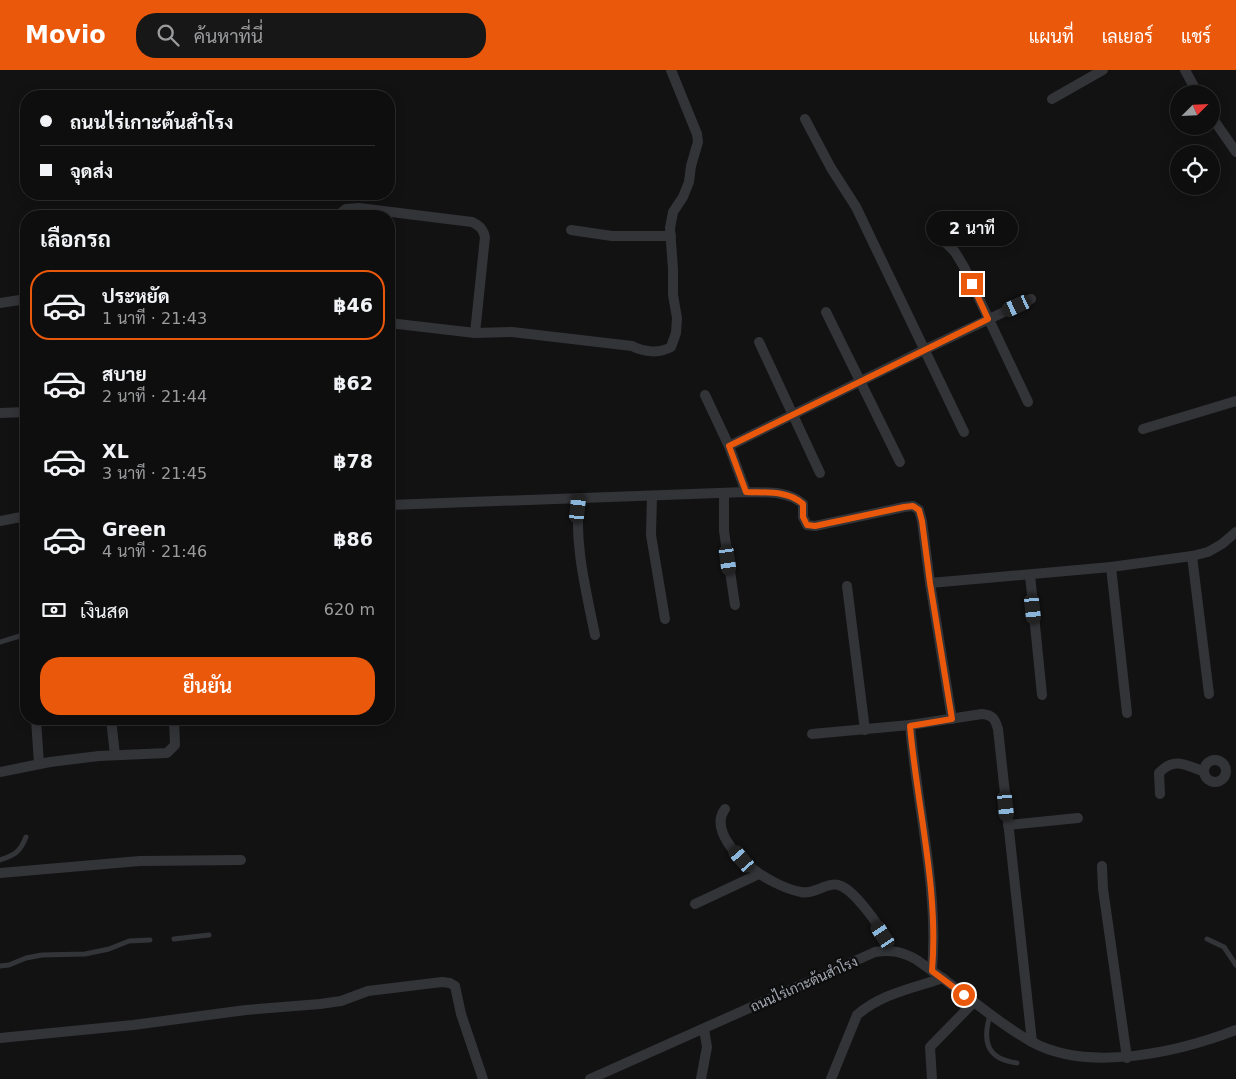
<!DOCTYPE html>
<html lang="th">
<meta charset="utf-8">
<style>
body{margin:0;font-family:"DejaVu Sans",Sarabun,sans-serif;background:#171717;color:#f1f3f6;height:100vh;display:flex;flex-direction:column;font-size:19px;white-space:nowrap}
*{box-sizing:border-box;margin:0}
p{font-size:16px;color:#9b9c9e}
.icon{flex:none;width:28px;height:28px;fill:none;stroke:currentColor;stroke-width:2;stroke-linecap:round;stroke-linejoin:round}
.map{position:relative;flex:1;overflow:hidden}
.panel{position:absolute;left:20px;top:140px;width:375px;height:515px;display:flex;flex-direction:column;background:#0e0e0e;border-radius:20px;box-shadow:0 2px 12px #0003,0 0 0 1px #2e2e2e}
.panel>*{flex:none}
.top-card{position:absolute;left:20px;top:20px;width:375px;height:110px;border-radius:20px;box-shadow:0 2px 12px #0003,0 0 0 1px #2e2e2e;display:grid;align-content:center;height:110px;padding:0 20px;background:#0e0e0e}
.needle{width:32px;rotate:66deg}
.fabs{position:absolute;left:1170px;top:15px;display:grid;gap:10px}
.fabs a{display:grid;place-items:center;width:50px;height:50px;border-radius:50%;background:#0e0e0e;box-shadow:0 2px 12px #0003,0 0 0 1px #2e2e2e;font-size:25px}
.end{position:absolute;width:22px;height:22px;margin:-11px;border:6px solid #ea580c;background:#fff;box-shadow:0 0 0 2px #fff}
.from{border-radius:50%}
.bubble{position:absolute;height:35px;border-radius:18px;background:#0e0e0e;box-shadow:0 2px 12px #0003,0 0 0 1px #2e2e2e;font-size:16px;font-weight:600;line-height:35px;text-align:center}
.car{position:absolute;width:15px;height:30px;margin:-15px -8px;border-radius:6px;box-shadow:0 0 4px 1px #0007;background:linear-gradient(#222 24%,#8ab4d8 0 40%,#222 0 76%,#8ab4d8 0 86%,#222 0)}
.top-card b{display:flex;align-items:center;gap:18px;height:48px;font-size:19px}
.top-card b+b{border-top:1px solid #2e2e2e}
.top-card i{width:12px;height:12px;background:#f1f3f6}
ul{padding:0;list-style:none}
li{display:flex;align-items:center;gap:15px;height:70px;margin:0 10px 8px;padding:0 10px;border:2px solid transparent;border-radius:20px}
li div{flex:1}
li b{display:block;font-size:19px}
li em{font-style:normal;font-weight:600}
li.active{border-color:#ea580c}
li>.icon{width:45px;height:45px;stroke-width:1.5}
h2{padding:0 20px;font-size:22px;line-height:60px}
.pay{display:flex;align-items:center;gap:12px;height:55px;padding:0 20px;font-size:19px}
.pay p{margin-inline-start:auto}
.action{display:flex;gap:10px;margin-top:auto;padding:10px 20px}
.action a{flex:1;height:58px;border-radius:20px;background:#ea580c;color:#fff;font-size:20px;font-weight:600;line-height:58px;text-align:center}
header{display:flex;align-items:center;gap:30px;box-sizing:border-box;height:70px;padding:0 25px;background:#ea580c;color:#fff}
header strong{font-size:24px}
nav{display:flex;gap:28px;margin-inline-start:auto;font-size:18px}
.search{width:350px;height:45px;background:#171717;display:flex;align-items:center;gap:12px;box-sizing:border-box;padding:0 18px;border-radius:20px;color:#9b9c9e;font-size:19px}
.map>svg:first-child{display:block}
</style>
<header>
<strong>Movio</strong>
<div class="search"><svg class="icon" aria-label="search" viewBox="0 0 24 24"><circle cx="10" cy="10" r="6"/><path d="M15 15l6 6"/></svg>ค้นหาที่นี่</div>
<nav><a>แผนที่</a><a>เลเยอร์</a><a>แชร์</a></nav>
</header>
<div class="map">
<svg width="1236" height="1009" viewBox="0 0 1236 1009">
<rect width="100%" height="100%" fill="#121213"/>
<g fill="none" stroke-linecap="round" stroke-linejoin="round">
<g stroke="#333438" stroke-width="5">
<polyline points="0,572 26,564"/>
<path d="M0,790c15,-5 20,-8 26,-23"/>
<polyline points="174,869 209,865"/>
<polyline points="1207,869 1224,877 1236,895"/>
<polyline points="0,896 9,895 26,888 42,885 85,884 109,879 129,871 150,870"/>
<path d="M990,945c-8,27 -3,44 27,48"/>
</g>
<g stroke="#333438" stroke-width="10">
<polyline points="1185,0 1198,24"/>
<polyline points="1052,29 1103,0"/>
<polyline points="1211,46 1236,82"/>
<polyline points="805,49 831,98 856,137 964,362"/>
<path d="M337,146l9,-7 13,-1 113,14c8,4 11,7 13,15l-10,96"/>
<polyline points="571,160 612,166 671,166"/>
<polyline points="933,160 955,182 964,197 1028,332"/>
<polyline points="0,233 26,229"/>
<polyline points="826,242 900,392"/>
<path d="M389,253l86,10 37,-1 120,14c12,6 27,8 39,1l5,-14 1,-15 -4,-23v-26l-3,-41 3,-16 10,-15 6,-15 2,-16 7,-24 -1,-8 -26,-64"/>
<polyline points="759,272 820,403"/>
<polyline points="705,325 729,376 746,422"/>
<polyline points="0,343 26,342"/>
<polyline points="1143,359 1236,331"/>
<polyline points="729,376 924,280 1031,229"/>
<polyline points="724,423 724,461 735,535"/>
<polyline points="652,426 651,465 665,549"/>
<path d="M579,428c-5,47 7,92 16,137"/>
<path d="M389,435l357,-13c19,1 42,-2 57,12v13l4,8 8,1 89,-19 9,-1 6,4 3,11 8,62 181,-16 81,-11 16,-4 14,-8 14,-12"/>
<polyline points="0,451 26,446"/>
<polyline points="1192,486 1209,624"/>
<polyline points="1111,497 1127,643"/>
<polyline points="1030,505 1042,625"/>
<polyline points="930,513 952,649"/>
<polyline points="847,516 865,660"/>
<polyline points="36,649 39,694"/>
<polyline points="111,649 115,685"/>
<path d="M910,655c7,82 29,164 22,246"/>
<path d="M812,664l98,-9 72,-11c11,1 13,5 16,15l34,313"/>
<circle cx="1215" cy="701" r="11"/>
<polyline points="0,702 50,692 99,686 167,683 175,675 174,649"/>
<path d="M1160,724l-1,-21c15,-16 26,-8 44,-2"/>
<path d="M725,739c-15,20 12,48 28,60 13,10 32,20 48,23 14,3 28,-12 40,-6 13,5 37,37 42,49 2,5 3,10 5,15"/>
<polyline points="1008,755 1078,748"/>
<polyline points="1102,796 1103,819 1127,988"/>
<polyline points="0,803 140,791 241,790"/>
<polyline points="695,834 759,804"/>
<polyline points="0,968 133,955 246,940 320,934 341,931 368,921 442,912 450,913 455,916 461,944 483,1009"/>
<path d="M590,1009l285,-127c16,-3 28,0 42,8 12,9 25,17 37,27 26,19 50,40 78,55 57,31 147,10 204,-12"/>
<polyline points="701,1009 707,977 704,959"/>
<path d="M831,1009l26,-64c24,-21 56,-27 86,-37"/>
<polyline points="932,1009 930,977 973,933"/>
</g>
</g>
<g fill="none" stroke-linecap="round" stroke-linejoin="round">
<path stroke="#ea580c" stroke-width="6" d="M964,925l-32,-24c7,-81 -15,-165 -22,-245l42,-7 -22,-136 -8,-62 -3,-11 -6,-4 -9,1 -89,19 -8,-1 -4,-8v-13c-15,-14 -38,-11 -57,-12l-17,-46 259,-127 -16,-35"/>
</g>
<g text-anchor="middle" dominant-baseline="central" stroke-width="4.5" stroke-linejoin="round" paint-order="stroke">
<g font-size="14" fill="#a4a9b3" stroke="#0d0d0e">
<text transform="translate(804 914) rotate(-24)">ถนนไร่เกาะต้นสำโรง</text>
</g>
</g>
</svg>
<div class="fabs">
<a><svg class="needle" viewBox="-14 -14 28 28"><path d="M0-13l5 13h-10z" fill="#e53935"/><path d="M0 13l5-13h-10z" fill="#9b9c9e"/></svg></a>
<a><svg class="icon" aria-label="locate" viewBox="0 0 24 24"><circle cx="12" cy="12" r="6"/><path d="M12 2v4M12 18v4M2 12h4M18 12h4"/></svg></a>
</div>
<i class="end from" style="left:964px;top:925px"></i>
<i class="end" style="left:972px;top:214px"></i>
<div class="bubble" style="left:926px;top:141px;width:92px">2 นาที</div>
<i class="car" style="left:1017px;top:236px;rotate:245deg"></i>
<i class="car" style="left:578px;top:438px;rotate:6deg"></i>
<i class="car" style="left:728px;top:490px;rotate:172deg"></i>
<i class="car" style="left:1033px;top:539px;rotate:174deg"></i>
<i class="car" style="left:1006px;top:736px;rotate:174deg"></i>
<i class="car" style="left:742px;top:789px;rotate:319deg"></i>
<i class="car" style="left:883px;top:865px;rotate:327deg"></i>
<div class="top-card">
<b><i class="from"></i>ถนนไร่เกาะต้นสำโรง</b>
<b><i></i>จุดส่ง</b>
</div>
<section class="panel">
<h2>เลือกรถ</h2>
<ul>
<li class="active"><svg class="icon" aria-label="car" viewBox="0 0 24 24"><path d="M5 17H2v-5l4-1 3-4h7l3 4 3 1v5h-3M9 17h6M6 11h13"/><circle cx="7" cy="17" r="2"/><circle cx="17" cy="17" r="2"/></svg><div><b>ประหยัด</b><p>1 นาที · 21:43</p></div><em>฿46</em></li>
<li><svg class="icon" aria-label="car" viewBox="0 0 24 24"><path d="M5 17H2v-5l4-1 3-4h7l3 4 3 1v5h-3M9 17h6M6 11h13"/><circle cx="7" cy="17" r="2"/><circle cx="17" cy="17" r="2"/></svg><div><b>สบาย</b><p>2 นาที · 21:44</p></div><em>฿62</em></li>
<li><svg class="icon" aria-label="car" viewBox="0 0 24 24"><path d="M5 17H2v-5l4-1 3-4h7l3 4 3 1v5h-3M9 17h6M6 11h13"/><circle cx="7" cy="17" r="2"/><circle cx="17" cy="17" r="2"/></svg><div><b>XL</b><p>3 นาที · 21:45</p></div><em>฿78</em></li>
<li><svg class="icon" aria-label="car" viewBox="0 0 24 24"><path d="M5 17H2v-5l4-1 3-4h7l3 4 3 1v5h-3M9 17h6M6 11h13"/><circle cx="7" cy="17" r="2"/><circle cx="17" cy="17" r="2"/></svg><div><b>Green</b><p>4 นาที · 21:46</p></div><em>฿86</em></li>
</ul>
<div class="pay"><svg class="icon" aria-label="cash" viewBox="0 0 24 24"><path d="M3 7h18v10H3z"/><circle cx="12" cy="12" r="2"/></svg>เงินสด<p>620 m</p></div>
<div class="action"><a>ยืนยัน</a></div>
</section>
</div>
